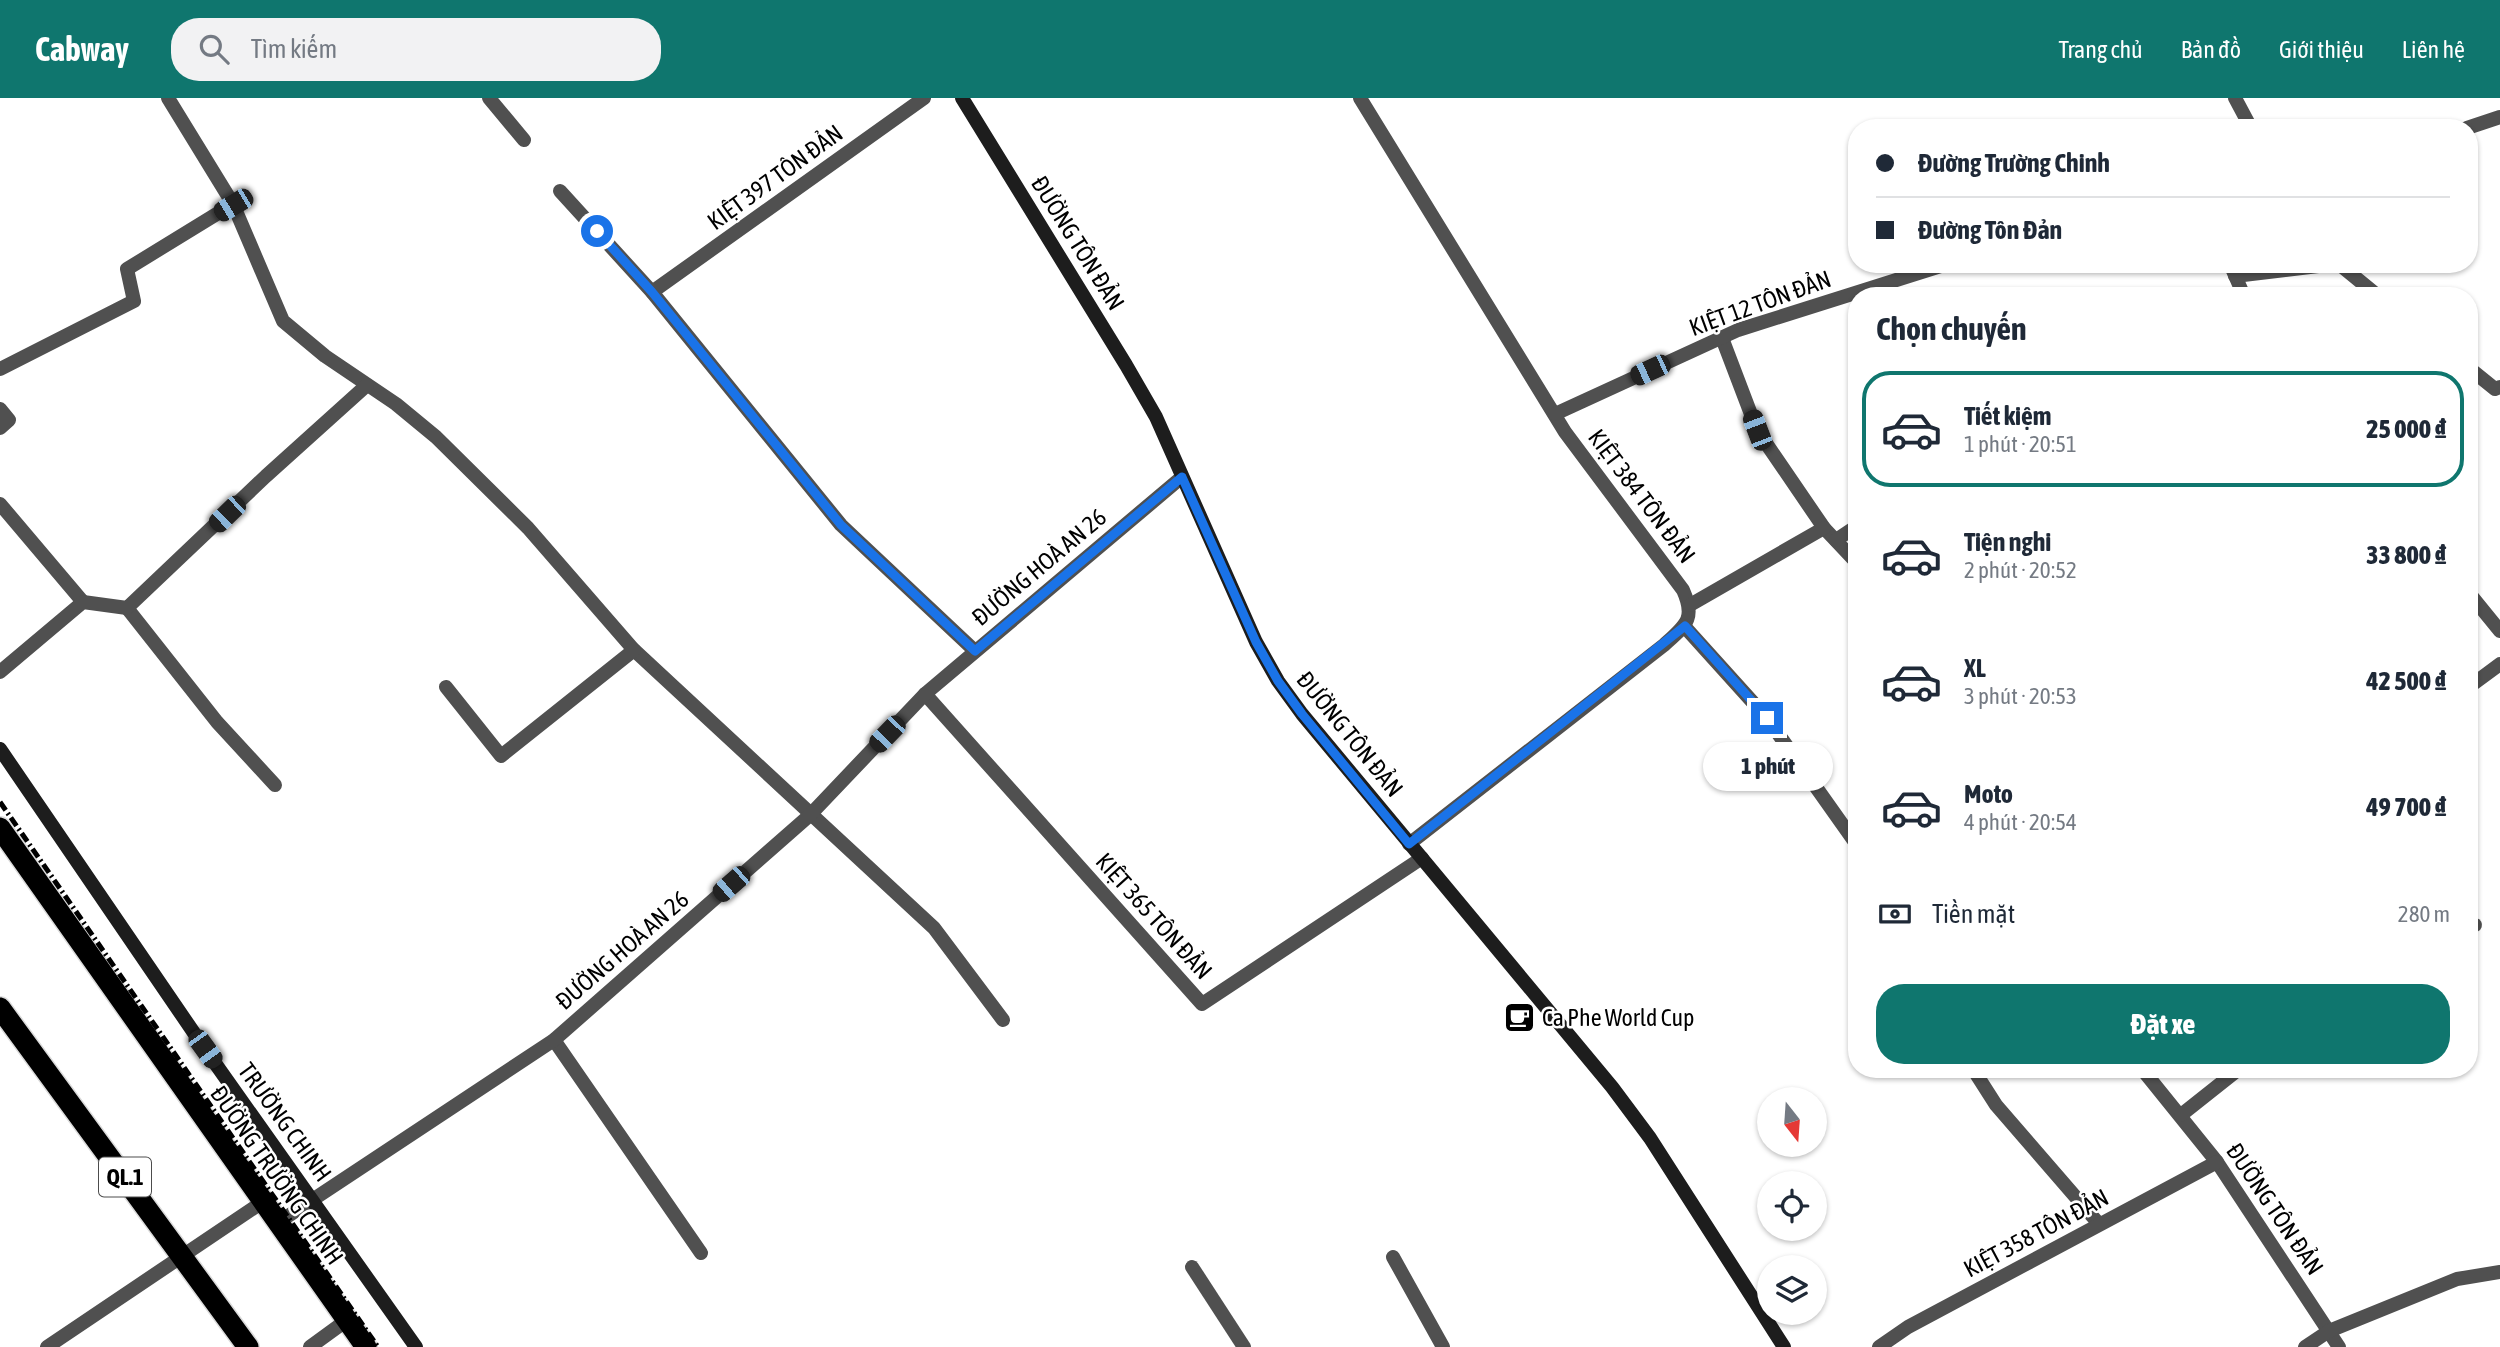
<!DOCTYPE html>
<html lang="vi">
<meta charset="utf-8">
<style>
body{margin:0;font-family:"Asap Condensed",sans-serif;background:#f2f2f3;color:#1f2937;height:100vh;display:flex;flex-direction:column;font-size:26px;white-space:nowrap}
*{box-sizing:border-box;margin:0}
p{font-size:23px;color:#747a83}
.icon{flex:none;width:38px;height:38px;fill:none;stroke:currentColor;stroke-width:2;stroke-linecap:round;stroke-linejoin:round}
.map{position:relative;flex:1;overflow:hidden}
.side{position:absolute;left:1848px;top:189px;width:630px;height:791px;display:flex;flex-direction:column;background:#fff;border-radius:28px;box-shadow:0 2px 5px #0004}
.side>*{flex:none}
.hud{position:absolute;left:1848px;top:21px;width:630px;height:154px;border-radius:28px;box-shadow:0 2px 5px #0004;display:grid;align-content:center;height:154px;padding:0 28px;background:#fff}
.needle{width:46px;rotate:163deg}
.controls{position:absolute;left:1757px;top:989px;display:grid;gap:14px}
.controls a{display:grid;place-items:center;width:70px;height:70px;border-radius:50%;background:#fff;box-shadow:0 2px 5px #0004;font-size:35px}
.end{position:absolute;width:32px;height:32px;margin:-16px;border:9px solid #1a73e8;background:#fff;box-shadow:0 0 0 4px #fff}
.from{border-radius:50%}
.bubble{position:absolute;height:49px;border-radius:24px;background:#fff;box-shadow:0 2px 5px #0004;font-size:23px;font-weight:800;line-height:49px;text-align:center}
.car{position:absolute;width:21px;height:42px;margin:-21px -10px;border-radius:9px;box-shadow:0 0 5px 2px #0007;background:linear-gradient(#222 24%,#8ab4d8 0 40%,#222 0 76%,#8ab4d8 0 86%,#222 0)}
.hud b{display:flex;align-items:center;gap:24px;height:66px;font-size:26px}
.hud b+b{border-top:2px solid #e0e1e3}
.hud i{width:18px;height:18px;background:#1f2937}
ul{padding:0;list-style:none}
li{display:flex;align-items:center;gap:21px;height:116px;margin:0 14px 10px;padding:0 14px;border:4px solid transparent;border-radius:28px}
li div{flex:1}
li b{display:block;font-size:26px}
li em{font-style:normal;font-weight:800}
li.on{border-color:#0f766e}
li>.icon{width:63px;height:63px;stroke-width:1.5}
h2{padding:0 28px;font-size:32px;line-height:84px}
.pay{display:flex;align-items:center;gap:18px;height:77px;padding:0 28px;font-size:26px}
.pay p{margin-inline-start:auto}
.primary-button{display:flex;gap:14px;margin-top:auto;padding:14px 28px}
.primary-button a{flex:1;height:80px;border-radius:28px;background:#0f766e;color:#fff;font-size:28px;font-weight:800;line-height:80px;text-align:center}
header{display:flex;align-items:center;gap:42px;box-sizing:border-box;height:98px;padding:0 35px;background:#0f766e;color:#fff}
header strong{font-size:33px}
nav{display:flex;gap:38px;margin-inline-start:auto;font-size:24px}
.search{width:490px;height:63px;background:#f2f2f3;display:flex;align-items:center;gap:18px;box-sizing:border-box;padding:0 24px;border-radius:28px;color:#747a83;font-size:26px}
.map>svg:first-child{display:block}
</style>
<header>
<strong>Cabway</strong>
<div class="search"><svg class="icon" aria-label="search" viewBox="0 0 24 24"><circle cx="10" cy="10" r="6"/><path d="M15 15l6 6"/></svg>Tìm kiếm</div>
<nav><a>Trang chủ</a><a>Bản đồ</a><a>Giới thiệu</a><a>Liên hệ</a></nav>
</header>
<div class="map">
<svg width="2500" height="1249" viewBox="0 0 2500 1249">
<rect width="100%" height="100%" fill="#fff"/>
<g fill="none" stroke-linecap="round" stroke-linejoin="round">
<defs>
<g id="highway">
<polyline points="0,730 366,1249"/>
<polyline points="0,910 248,1249"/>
</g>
</defs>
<use href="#highway" stroke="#dbdbdb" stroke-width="24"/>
<polyline stroke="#505050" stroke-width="14" points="554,942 701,1155"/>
<g stroke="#505050" stroke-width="14">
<polyline points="168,0 233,106 283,223 325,258 396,306 436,339 528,430 634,552 934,830 1003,922"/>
<polyline points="489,0 524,42"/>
<path d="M1360,0l205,334 118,158c13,29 3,35 -19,55l-255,199"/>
<polyline points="2235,0 2251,30"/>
<polyline points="2467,30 2500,19"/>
<polyline points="560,93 652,194 841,427 975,553"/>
<polyline points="2230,166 2244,198"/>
<polyline points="2339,166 2378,198"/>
<polyline points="2235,178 2335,166"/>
<polyline points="652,194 924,0"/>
<polyline points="1722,240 1757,332 1824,430 1857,465"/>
<polyline points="2469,270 2495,291 2500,289"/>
<polyline points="0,271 134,203 127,171 233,106"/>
<polyline points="0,311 9,322 0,330"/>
<polyline points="1555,316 1738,232 1947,166"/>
<polyline points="0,406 83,504"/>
<polyline points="1836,442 1857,428"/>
<polyline points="2469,495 2500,533"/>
<polyline points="1690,507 1824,430"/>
<polyline points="127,510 217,624 275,687"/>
<polyline points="1684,528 1767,620 1857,747"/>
<polyline points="0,574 83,504 127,510 266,378 367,287"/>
<polyline points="446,589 501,658 634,552"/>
<polyline points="2469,589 2500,566"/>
<polyline points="925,596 1202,906 1422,760"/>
<polyline points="2469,830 2475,827"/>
<polyline points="1973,971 1996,1007 2099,1126"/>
<polyline points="2142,971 2217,1064 2339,1249"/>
<polyline points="2181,1017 2239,971"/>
<polyline points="279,1124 554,942 810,717 925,596 1182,379"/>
<polyline points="1393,1159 1443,1249"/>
<polyline points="1192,1169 1244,1249"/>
<polyline points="47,1249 264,1103"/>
<polyline points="310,1249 347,1222"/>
<polyline points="1879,1249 1908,1229 2217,1064"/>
<polyline points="2305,1249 2329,1233 2457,1181 2500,1174"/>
</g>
<g stroke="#1d1d1d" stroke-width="14">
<polyline points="962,0 1126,267 1156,319 1256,544 1278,583 1302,616 1612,989 1650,1040 1784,1249"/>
<polyline points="0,651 205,951 416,1249"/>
</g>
<use href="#highway" stroke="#000" stroke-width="21"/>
<polyline stroke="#000" stroke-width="5" stroke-dasharray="10 3.5 2 3.5" stroke-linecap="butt" points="0,704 378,1249"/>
</g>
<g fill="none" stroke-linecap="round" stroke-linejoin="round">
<polyline stroke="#1a73e8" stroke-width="9" points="597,133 652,194 841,427 975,553 1182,379 1256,544 1278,583 1302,616 1409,746 1685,528 1767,620"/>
</g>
<defs>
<symbol id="cafe-square" viewBox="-11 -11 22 22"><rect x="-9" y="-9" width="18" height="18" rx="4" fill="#000" stroke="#fff"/><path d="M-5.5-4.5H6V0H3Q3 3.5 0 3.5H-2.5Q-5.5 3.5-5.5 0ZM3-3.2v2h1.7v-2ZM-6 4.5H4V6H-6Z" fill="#fff"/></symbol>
</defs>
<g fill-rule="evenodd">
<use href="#cafe-square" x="1502" y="902" width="35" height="35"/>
</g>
<g text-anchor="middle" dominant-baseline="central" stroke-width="5" stroke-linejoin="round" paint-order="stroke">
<rect fill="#fff" stroke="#4c4c4c" stroke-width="2" x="99" y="1059.5" width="52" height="39" rx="5"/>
<g font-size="23" font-weight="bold" fill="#000">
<text x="125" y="1079">QL.1</text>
</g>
<g font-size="24" fill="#000" stroke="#fff">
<text transform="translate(775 79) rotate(-36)">KIỆT 397 TÔN ĐẢN</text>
<text transform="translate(1078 145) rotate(58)">ĐƯỜNG TÔN ĐẢN</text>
<text transform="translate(1760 205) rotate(-20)">KIỆT 12 TÔN ĐẢN</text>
<text transform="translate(1642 398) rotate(53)">KIỆT 384 TÔN ĐẢN</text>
<text transform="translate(1039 469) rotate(-40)">ĐƯỜNG HOÀ AN 26</text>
<text transform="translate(1350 636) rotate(51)">ĐƯỜNG TÔN ĐẢN</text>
<text transform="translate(1154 818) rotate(48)">KIỆT 365 TÔN ĐẢN</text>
<text transform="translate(622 852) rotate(-41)">ĐƯỜNG HOÀ AN 26</text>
<text transform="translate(285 1024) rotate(54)">TRƯỜNG CHINH</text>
<text transform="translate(277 1077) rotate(55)">ĐƯỜNG TRƯỜNG CHINH</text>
<text transform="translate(2275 1111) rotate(56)">ĐƯỜNG TÔN ĐẢN</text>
<text transform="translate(2036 1135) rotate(-28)">KIỆT 358 TÔN ĐẢN</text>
</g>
<g font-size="24" fill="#000" stroke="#fff" text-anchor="start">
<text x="1542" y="919">Ca Phe World Cup</text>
</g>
</g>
</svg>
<div class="controls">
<a><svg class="needle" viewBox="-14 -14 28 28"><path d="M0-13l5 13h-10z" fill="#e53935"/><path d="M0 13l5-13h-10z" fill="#747a83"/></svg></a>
<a><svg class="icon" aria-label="locate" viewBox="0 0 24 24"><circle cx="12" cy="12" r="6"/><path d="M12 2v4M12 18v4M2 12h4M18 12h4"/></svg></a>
<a><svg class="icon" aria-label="layers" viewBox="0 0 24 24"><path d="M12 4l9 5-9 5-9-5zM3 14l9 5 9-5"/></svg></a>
</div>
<i class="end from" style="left:597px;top:133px"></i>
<i class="end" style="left:1767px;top:620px"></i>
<div class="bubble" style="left:1703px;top:644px;width:130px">1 phút</div>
<i class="car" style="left:233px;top:107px;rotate:239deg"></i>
<i class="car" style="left:1650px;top:272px;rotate:245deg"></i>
<i class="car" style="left:1757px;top:332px;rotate:339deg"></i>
<i class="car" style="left:227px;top:416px;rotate:226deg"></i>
<i class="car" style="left:887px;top:636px;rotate:224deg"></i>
<i class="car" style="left:731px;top:786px;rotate:229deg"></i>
<i class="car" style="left:205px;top:951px;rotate:144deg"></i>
<div class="hud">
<b><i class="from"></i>Đường Trường Chinh</b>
<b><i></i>Đường Tôn Đản</b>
</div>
<section class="side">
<h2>Chọn chuyến</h2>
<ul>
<li class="on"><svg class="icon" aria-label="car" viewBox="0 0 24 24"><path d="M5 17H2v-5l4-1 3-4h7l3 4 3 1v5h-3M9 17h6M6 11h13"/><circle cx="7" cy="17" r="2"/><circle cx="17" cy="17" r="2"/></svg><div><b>Tiết kiệm</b><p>1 phút · 20:51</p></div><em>25 000 ₫</em></li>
<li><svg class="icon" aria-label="car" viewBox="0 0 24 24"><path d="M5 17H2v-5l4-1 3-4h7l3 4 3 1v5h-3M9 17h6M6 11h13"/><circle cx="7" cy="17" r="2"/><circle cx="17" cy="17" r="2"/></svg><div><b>Tiện nghi</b><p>2 phút · 20:52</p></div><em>33 800 ₫</em></li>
<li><svg class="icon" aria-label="car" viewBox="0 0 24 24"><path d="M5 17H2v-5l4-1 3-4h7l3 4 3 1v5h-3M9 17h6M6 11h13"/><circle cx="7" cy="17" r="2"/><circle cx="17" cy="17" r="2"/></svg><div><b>XL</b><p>3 phút · 20:53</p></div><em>42 500 ₫</em></li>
<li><svg class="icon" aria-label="car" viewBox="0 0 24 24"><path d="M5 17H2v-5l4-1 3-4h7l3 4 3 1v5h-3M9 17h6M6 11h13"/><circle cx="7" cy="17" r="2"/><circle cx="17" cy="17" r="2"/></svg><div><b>Moto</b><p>4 phút · 20:54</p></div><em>49 700 ₫</em></li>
</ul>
<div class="pay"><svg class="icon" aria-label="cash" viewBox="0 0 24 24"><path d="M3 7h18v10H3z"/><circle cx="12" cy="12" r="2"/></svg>Tiền mặt<p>280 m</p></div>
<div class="primary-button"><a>Đặt xe</a></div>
</section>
</div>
